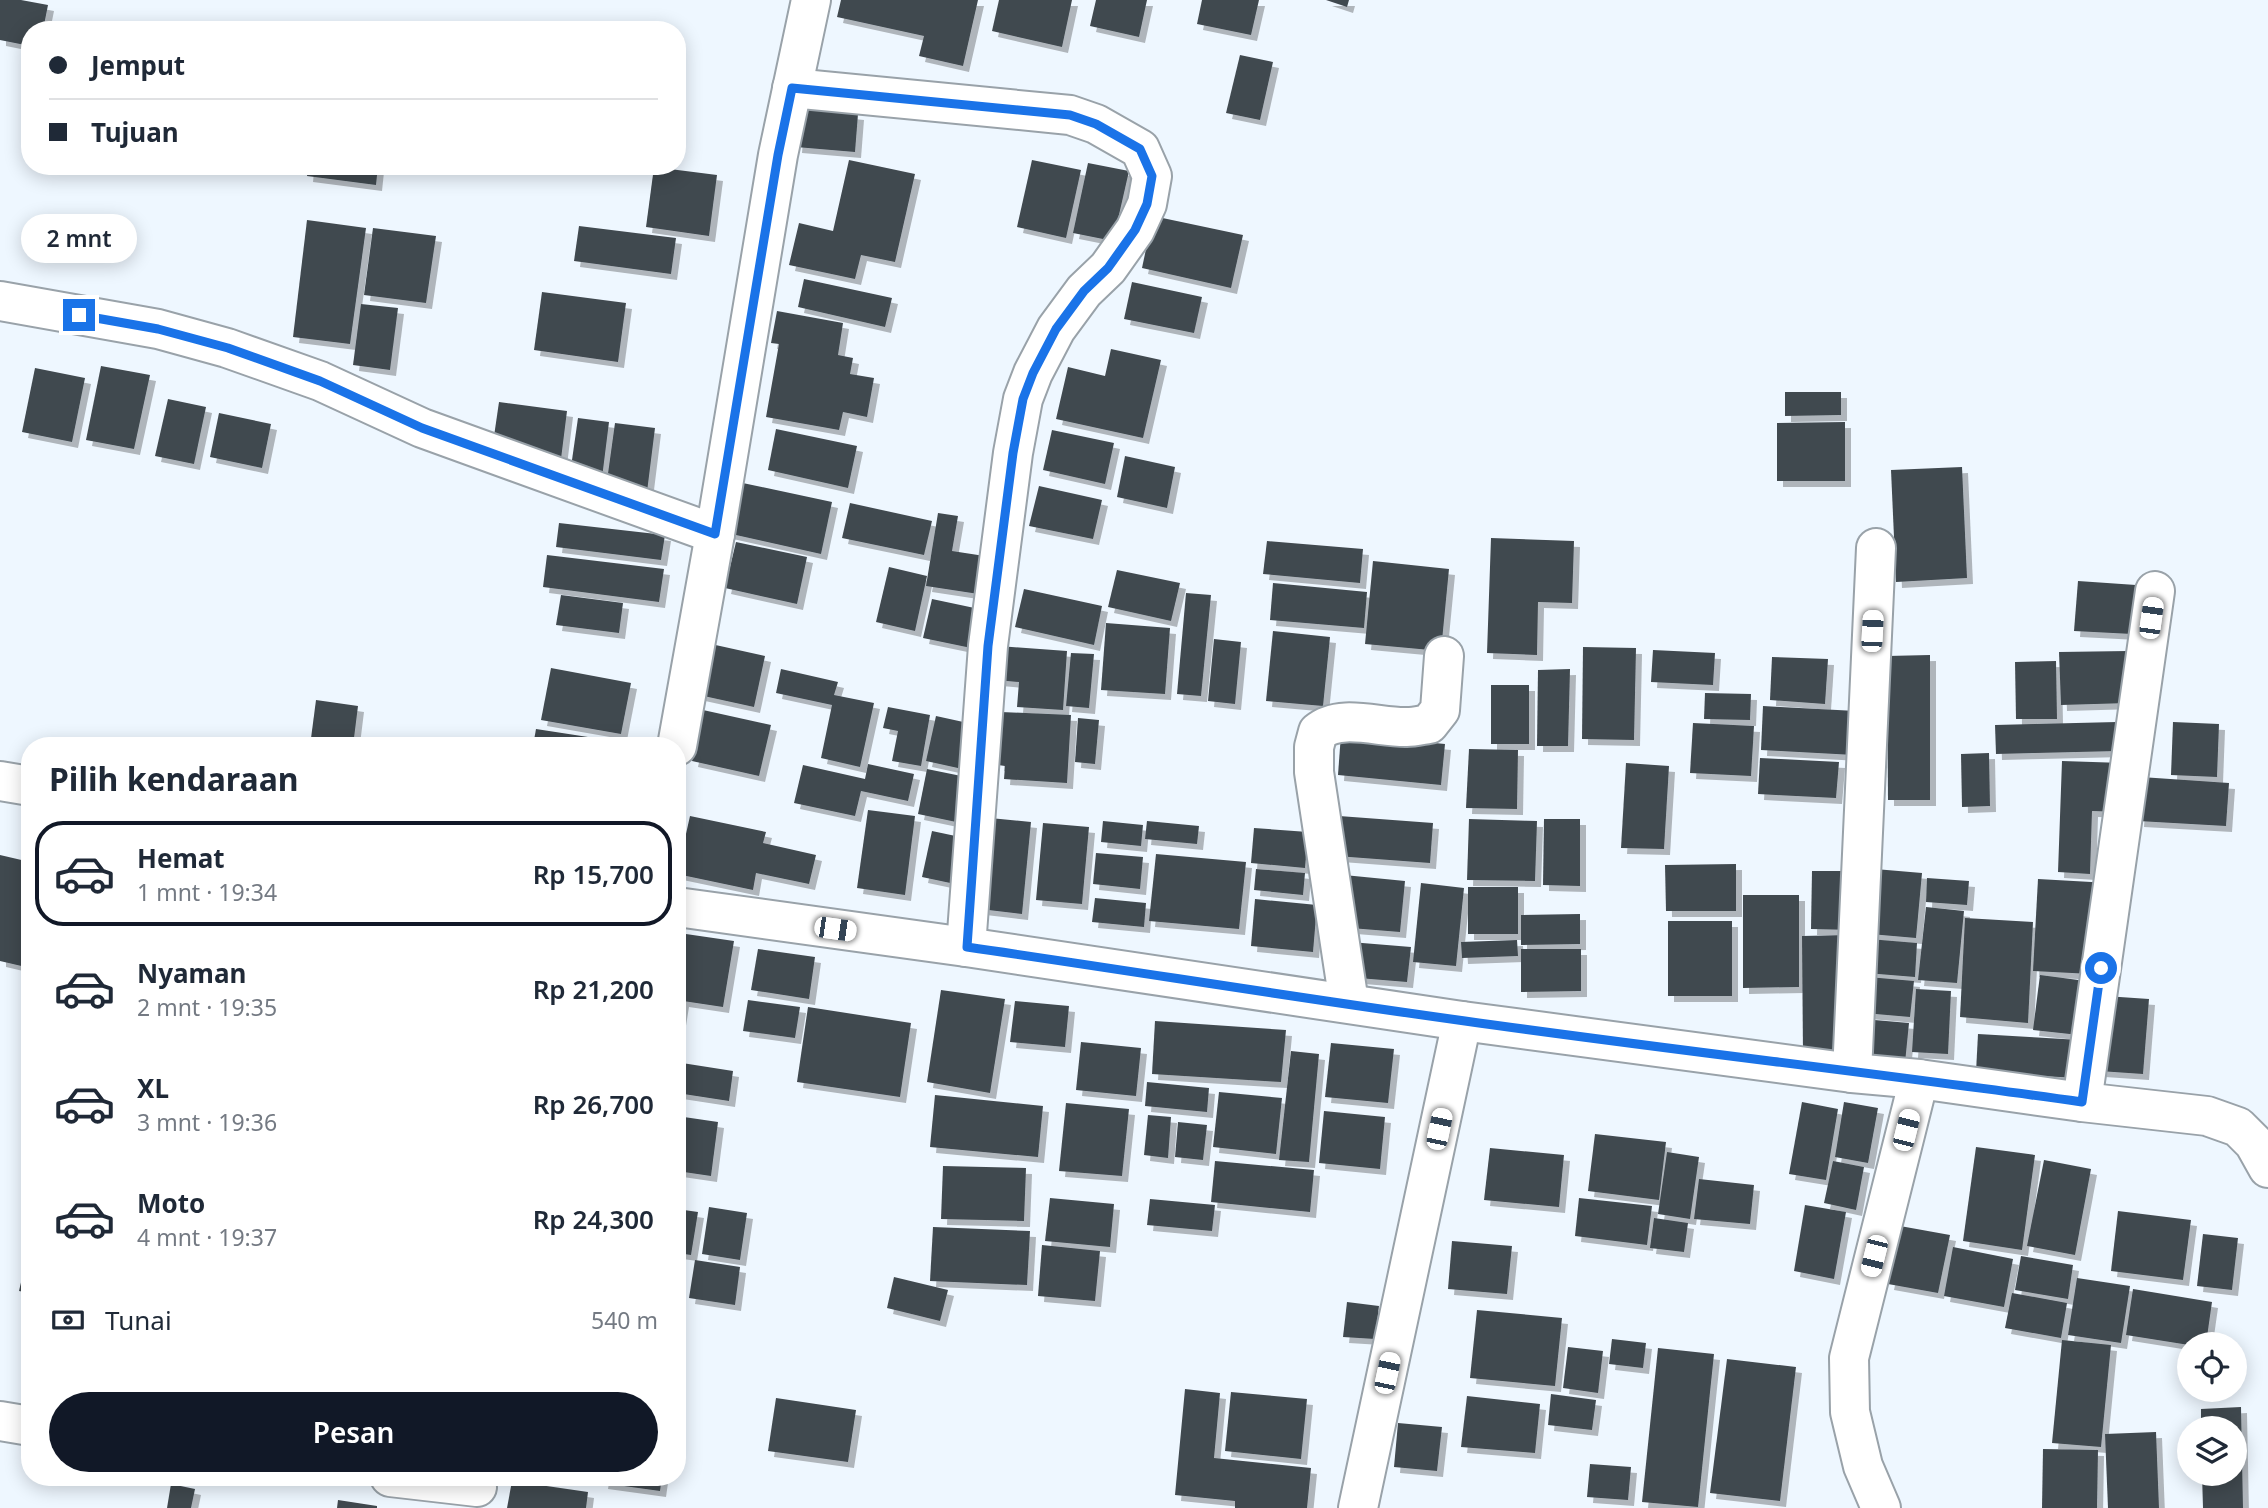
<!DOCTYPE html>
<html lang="id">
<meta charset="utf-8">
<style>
body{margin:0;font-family:"Noto Sans",sans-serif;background:#f6f6f7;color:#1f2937;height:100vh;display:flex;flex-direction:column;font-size:26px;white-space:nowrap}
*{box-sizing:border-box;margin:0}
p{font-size:23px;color:#747a83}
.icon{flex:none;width:38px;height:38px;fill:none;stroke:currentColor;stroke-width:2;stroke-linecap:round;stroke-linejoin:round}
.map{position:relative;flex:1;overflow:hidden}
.sheet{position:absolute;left:21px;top:737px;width:665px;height:749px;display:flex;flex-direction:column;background:#fff;border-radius:28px;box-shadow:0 4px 18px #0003}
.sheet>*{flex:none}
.top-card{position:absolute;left:21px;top:21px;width:665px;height:154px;border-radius:28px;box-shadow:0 4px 18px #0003;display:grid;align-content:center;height:154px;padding:0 28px;background:#fff}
.fabs{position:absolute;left:2177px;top:1332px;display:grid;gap:14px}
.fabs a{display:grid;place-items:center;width:70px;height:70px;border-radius:50%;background:#fff;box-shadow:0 4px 18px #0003;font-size:35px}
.end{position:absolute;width:32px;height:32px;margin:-16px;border:9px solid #1a73e8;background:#fff;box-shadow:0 0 0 4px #fff}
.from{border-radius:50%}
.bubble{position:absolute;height:49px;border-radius:24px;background:#fff;box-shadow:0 4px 18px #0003;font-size:23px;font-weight:600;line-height:49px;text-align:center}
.car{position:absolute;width:21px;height:42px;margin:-21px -10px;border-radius:9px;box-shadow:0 0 5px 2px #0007;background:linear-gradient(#fff 24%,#345 0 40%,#fff 0 76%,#345 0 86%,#fff 0)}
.top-card b{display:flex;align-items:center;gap:24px;height:66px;font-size:26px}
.top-card b+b{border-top:2px solid #e0e1e3}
.top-card i{width:18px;height:18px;background:#1f2937}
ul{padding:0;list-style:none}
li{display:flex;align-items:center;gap:21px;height:105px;margin:0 14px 10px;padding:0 14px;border:4px solid transparent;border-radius:28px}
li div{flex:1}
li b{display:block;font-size:26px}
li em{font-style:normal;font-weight:600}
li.on{border-color:#111827}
li>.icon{width:63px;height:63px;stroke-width:1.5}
h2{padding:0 28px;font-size:32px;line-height:84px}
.pay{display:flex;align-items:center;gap:18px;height:77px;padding:0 28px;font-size:26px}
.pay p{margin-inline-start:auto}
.button{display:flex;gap:14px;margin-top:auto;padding:14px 28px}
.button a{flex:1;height:80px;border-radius:42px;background:#111827;color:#fff;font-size:28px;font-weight:600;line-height:80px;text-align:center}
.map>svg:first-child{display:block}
</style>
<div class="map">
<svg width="2268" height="1508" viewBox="0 0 2268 1508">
<defs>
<filter id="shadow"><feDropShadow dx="6" dy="6" stdDeviation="0" flood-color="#0004"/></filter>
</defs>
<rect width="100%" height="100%" fill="#eef7ff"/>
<g fill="#41494f" filter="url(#shadow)">
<polygon points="0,0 21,0 48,5 43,30 30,30 30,46 0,40"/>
<polygon points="841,0 978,0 963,66 919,56 924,36 837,17"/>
<polygon points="999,0 1072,0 1062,47 992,31"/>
<polygon points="1096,0 1147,0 1139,37 1090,26"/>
<polygon points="1202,0 1259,0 1251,35 1197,24"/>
<polygon points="1326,0 1349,0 1347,7"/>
<polygon points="1240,55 1273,62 1260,120 1226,113"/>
<polygon points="799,108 858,114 855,152 796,147"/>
<polygon points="849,160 915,174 895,262 861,255 855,279 789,265 799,223 833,231"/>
<polygon points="1032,160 1081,170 1066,238 1017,227"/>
<polygon points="1088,163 1129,171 1113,241 1073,233"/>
<polygon points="308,166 378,166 376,185 307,176"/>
<polygon points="654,167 717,175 709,236 646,227"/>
<polygon points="1153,216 1243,235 1231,288 1142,268"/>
<polygon points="307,220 366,228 350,344 293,337"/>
<polygon points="579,226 676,238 671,274 574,261"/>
<polygon points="373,228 436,236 426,303 364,295"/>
<polygon points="804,279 892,298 885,327 798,307"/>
<polygon points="1132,282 1202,297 1194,333 1124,319"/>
<polygon points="542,292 626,303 618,362 534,350"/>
<polygon points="361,304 398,308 390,370 353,365"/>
<polygon points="777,311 843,323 838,355 853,358 850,374 874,378 867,417 843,412 839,430 766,417 779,344 771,343"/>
<polygon points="1111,349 1161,360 1143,438 1056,419 1068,367 1105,376"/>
<polygon points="101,366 150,375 134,449 86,440"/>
<polygon points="35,368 85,378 72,442 22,432"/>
<polygon points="1785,392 1841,392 1841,415 1785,416"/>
<polygon points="168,399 206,407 194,464 155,456"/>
<polygon points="499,402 567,411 561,459 492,450"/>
<polygon points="219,413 271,424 262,468 210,457"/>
<polygon points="578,418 609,422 602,478 570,474"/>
<polygon points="1845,422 1845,481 1777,481 1777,423"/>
<polygon points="615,423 655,428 647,492 606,488"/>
<polygon points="776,429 857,446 848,488 768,470"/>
<polygon points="1052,430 1114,443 1105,484 1043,470"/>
<polygon points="1125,456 1175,467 1167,508 1117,497"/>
<polygon points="1962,467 1967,578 1896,582 1891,470"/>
<polygon points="738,482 832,502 821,554 727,533"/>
<polygon points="1039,486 1102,500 1093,539 1029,526"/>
<polygon points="850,503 932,521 924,555 842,538"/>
<polygon points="938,513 958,516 952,551 991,557 985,595 926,586"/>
<polygon points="559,523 665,535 661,560 556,547"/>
<polygon points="1491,538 1574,541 1572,603 1538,602 1537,655 1487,653"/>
<polygon points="1267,541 1363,549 1360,583 1263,574"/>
<polygon points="736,542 807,557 797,604 725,588"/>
<polygon points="547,555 664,569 659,602 543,587"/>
<polygon points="1373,561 1449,569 1441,651 1365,644"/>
<polygon points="889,567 927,576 915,631 876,622"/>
<polygon points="1117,570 1180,583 1171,621 1108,607"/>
<polygon points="2078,581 2136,585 2132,634 2074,631"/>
<polygon points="1273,583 1367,592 1364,628 1270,620"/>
<polygon points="1024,589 1102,606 1094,645 1015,627"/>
<polygon points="1186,593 1211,595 1201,696 1177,694"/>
<polygon points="561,595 623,603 619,633 556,625"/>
<polygon points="932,599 984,610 976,649 923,638"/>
<polygon points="1106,623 1170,628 1165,694 1101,690"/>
<polygon points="1273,631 1330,637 1323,706 1266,701"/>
<polygon points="1214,639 1241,642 1235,704 1208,701"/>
<polygon points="702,642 765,656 754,707 690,693"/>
<polygon points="999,646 1067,651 1063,710 1017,707 1019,682 996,680"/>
<polygon points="1583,647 1636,648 1634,740 1582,739"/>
<polygon points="1653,650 1715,653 1713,685 1651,682"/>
<polygon points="2128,651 2129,703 2061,705 2059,652"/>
<polygon points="1071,653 1094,654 1089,708 1066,706"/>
<polygon points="1930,655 1930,800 1888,800 1887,656"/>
<polygon points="1772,657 1828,659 1825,704 1770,700"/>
<polygon points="2056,661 2057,719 2016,719 2015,662"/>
<polygon points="551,668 631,683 621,734 541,720"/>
<polygon points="781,669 838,682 834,695 874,703 860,767 821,758 832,705 776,693"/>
<polygon points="1570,669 1568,746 1537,746 1538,670"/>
<rect x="1491" y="685" width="38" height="59"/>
<polygon points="1705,693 1751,694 1750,720 1704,719"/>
<polygon points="316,700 358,706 353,746 310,746"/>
<polygon points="1763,706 1856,711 1854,755 1761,750"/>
<polygon points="888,707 930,715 921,766 892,761 898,731 883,728"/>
<polygon points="703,710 771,725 759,776 692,761"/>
<polygon points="1001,712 1071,715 1067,783 1004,779 1005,766 998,765"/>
<polygon points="936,716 977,725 967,770 926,761"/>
<polygon points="1078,718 1099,720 1095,764 1075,762"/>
<polygon points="2117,722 2118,751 1996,754 1995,725"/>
<polygon points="2173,722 2219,724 2217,777 2171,775"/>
<polygon points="1693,723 1754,726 1751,776 1690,773"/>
<polygon points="536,729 614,741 613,746 533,746"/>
<polygon points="1341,734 1445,744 1441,785 1338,775"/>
<polygon points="1469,749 1518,750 1517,809 1466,808"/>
<polygon points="1989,753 1990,806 1962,807 1961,754"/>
<polygon points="1760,758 1839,762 1836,798 1758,794"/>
<polygon points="2062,761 2123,763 2122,812 2092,811 2090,874 2058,872"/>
<polygon points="1626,763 1669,766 1664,849 1621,848"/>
<polygon points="868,764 914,774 908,801 861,791 855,816 794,803 803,765 865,779"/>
<polygon points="927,769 971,778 961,823 918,814"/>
<polygon points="2141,777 2229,783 2226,826 2138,821"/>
<polygon points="868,810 915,816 905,895 857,888"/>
<polygon points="690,816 766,832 763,843 816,855 809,884 756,873 753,890 677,874"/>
<polygon points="1339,816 1433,823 1430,863 1336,856"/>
<polygon points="990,818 1031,822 1022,914 980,909"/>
<polygon points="1469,819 1537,821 1535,881 1467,880"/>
<polygon points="1544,819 1580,819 1580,886 1543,885"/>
<polygon points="1103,821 1143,825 1141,846 1101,842"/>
<polygon points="1147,821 1199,826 1197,844 1145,839"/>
<polygon points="1043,823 1089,827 1082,904 1036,900"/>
<polygon points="1254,828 1308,832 1305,868 1251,863"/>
<polygon points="932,831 965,838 955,884 922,877"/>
<polygon points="1096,853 1143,857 1140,889 1093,884"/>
<polygon points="1156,854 1246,862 1239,929 1149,921"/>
<polygon points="0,855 30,862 30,968 0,961"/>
<polygon points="1736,864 1736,911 1666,911 1665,865"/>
<polygon points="1256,869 1305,873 1303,895 1254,890"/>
<polygon points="1875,869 1922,873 1916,938 1870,934"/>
<polygon points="1812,871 1854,871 1854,930 1811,929"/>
<polygon points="1344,875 1405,881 1400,932 1338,927"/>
<polygon points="1927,878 1969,881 1967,905 1926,902"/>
<polygon points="2038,879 2109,883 2091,974 2033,971"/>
<polygon points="1421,883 1464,888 1456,966 1413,962"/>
<rect x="1468" y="887" width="50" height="47"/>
<polygon points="1743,895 1799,895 1799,987 1743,988"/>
<polygon points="1095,898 1146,903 1144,927 1092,922"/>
<polygon points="1255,899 1317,905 1313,952 1251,946"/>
<polygon points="1926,907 1964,911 1957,983 1918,980"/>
<polygon points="1580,914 1580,944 1521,945 1521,915"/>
<polygon points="1965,918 2033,922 2028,1023 1960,1017"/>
<rect x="1668" y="921" width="64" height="75"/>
<polygon points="679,933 734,941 723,1007 683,1001 679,1026 677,943"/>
<polygon points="1847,935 1849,1053 1803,1054 1802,936"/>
<polygon points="1869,939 1917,943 1915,977 1866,973"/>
<polygon points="1517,940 1518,956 1462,958 1461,942"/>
<polygon points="1350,942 1411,947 1407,982 1346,977"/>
<polygon points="758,949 815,957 809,999 751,990"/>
<polygon points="1521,949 1581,949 1581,991 1521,992"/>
<polygon points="2040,975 2086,981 2079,1035 2033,1030"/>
<polygon points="1868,977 1914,981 1910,1017 1864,1013"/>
<polygon points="1916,989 1951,991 1948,1054 1912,1052"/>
<polygon points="941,990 1005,999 990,1093 927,1082"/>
<polygon points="2105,996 2149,999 2143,1074 2099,1071"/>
<polygon points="748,1000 800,1007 795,1038 743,1031"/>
<polygon points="1015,1001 1069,1006 1065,1047 1010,1042"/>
<polygon points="808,1007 911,1023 900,1097 797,1082"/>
<polygon points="1863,1019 1909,1023 1905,1063 1859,1059"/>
<polygon points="1155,1021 1286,1030 1281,1082 1152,1074"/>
<polygon points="1978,1034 2080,1040 2077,1078 1976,1072"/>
<polygon points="1081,1042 1141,1048 1136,1096 1076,1090"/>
<polygon points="1331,1043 1394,1049 1388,1103 1325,1097"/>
<polygon points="1291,1051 1319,1054 1309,1162 1279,1160"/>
<polygon points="682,1063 733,1071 729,1101 677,1093"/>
<polygon points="1147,1082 1209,1088 1207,1112 1145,1106"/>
<polygon points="1219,1092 1282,1098 1276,1154 1213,1147"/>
<polygon points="935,1095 1043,1106 1038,1157 930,1147"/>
<polygon points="1802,1102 1838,1109 1826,1180 1789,1174"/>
<polygon points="1844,1102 1878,1108 1868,1163 1835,1157"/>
<polygon points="1066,1103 1129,1109 1122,1176 1059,1171"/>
<polygon points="1324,1111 1385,1117 1380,1169 1319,1163"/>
<polygon points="1148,1115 1171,1117 1168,1158 1144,1155"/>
<polygon points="677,1116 718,1122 711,1176 677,1171"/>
<polygon points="1178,1122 1207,1125 1203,1160 1175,1157"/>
<polygon points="1595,1134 1666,1142 1659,1200 1588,1191"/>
<polygon points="1976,1147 2035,1155 2022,1250 1963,1241"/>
<polygon points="1490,1148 1564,1155 1559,1207 1484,1200"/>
<polygon points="1667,1152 1699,1157 1690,1219 1658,1214"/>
<polygon points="2044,1160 2091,1169 2075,1255 2027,1246"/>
<polygon points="1215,1161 1314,1170 1310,1212 1211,1202"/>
<polygon points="1833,1161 1864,1167 1856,1210 1824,1203"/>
<polygon points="943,1166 1026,1168 1024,1221 941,1219"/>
<polygon points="1699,1179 1754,1185 1750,1224 1694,1219"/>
<polygon points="1050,1198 1114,1204 1110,1247 1045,1241"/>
<polygon points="1579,1198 1652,1206 1647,1245 1575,1236"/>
<polygon points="1150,1199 1215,1205 1212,1231 1147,1225"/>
<polygon points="1805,1205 1846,1212 1834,1279 1794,1271"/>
<polygon points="709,1207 747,1213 740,1260 702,1254"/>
<polygon points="677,1209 698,1212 691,1255 677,1253"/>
<polygon points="2118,1211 2191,1220 2183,1280 2111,1271"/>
<polygon points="1654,1218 1688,1223 1684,1252 1650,1248"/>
<polygon points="1900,1226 1950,1235 1938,1293 1888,1284"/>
<polygon points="933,1227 1030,1231 1027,1285 930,1281"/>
<polygon points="2203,1234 2238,1238 2232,1290 2197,1286"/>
<polygon points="1452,1241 1512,1246 1507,1294 1448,1289"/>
<polygon points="1042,1245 1100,1251 1095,1301 1038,1296"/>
<polygon points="1953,1247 2013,1259 2004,1307 1944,1296"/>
<polygon points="29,1248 30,1248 30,1293 19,1291"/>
<polygon points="2021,1256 2073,1265 2068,1299 2015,1290"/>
<polygon points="695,1260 740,1267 735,1305 689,1298"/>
<polygon points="894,1277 948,1290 940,1321 887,1308"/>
<polygon points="2077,1278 2130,1286 2121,1343 2068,1335"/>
<polygon points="2133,1289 2212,1302 2206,1344 2189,1345 2126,1335"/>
<polygon points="2012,1293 2067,1303 2061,1338 2005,1328"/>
<polygon points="1347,1302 1379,1306 1375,1339 1343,1337"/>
<polygon points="1477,1310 1562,1318 1555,1386 1470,1378"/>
<polygon points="1612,1339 1646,1343 1643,1368 1609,1364"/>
<polygon points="2062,1340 2111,1345 2101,1447 2052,1443"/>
<polygon points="1568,1347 1603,1351 1598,1393 1563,1388"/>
<polygon points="1658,1348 1714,1354 1698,1507 1642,1502"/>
<polygon points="1727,1359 1796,1367 1780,1501 1710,1493"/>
<polygon points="1185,1389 1220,1393 1214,1458 1311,1468 1307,1508 1235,1508 1235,1501 1175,1495"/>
<polygon points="1231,1392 1307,1399 1301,1459 1225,1451"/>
<polygon points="1551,1394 1596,1400 1592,1430 1548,1425"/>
<polygon points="1467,1396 1540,1404 1535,1453 1461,1447"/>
<polygon points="776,1398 856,1410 848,1462 768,1451"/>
<polygon points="2241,1407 2243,1508 2203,1508 2202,1474 2235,1474 2235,1428 2201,1428 2201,1409"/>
<polygon points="1398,1423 1442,1427 1437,1471 1394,1467"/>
<polygon points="2156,1432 2159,1508 2108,1508 2105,1434"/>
<polygon points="2043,1449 2098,1450 2097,1508 2042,1508"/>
<polygon points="1590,1464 1631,1467 1628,1500 1587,1497"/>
<polygon points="603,1477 662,1477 660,1491 602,1483"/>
<polygon points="512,1481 588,1492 586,1508 507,1508"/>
<polygon points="171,1484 195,1489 191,1508 167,1508"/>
<polygon points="338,1500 377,1506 377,1508 337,1508"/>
</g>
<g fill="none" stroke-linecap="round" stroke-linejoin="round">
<defs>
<g id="minor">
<polyline points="792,88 1070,115 1096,124 1140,149 1152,176 1147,204 1135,230 1108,268 1084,291 1056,329 1033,373 1023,399 1013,453 988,646 966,947"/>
<polyline points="0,301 158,329 227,348 320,381 422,428 715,534"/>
<polyline points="677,746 715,534 778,155 811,0"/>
<polyline points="0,781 30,786"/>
<polyline points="677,907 966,947 1462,1021 1852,1073 1919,1079 2082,1102 2207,1116 2238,1127 2254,1143 2268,1168"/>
<path d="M1349,1003l-35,-231v-25l4,-15c22,-19 62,-4 89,-5 7,0 15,-2 22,-3l11,-14 4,-54"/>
<polyline points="1852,1073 1876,548"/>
<polyline points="2082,1102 2155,591"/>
<polyline points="0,1421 30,1426"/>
<polyline points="390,1477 477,1487"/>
<polyline points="1358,1508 1462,1021"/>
<polyline points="1881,1508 1863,1466 1850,1412 1849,1358 1919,1079"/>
</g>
</defs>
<use href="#minor" stroke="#99a2a9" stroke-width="42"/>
<use href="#minor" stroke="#fff" stroke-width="38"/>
</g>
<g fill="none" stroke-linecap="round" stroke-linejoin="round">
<path stroke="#1a73e8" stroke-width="9" d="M79,315l79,14 70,19 92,33 102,47 293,106 63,-379 14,-67 278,27 26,9 44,25 12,27 -5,28 -12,26 -27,38 -24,23 -28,38 -23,44 -10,26 -10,54 -25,193 -21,301c166,24 331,51 498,74 205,29 412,52 617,81l19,-134"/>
</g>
</svg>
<div class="fabs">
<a><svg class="icon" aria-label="locate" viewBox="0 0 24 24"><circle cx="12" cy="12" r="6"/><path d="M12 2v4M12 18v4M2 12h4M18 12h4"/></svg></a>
<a><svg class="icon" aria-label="layers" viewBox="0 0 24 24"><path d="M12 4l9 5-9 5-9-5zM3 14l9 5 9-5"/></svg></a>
</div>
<i class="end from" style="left:2101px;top:968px"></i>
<i class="end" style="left:79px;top:315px"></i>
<div class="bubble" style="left:21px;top:214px;width:116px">2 mnt</div>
<i class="car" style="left:2151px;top:618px;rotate:8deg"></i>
<i class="car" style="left:1872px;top:631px;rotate:3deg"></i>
<i class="car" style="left:835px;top:929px;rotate:98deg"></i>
<i class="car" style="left:1439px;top:1129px;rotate:12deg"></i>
<i class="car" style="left:1906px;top:1130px;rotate:14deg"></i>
<i class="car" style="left:1874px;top:1256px;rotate:194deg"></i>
<i class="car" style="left:1387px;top:1373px;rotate:12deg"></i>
<div class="top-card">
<b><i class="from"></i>Jemput</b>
<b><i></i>Tujuan</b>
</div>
<section class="sheet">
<h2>Pilih kendaraan</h2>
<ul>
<li class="on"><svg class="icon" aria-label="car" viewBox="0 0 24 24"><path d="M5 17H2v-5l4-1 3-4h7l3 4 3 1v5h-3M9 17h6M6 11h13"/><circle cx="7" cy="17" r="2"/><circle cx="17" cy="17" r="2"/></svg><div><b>Hemat</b><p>1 mnt · 19:34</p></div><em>Rp 15,700</em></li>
<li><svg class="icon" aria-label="car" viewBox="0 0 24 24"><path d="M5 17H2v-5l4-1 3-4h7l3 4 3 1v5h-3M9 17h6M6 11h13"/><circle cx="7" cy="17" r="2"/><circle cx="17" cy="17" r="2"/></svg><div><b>Nyaman</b><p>2 mnt · 19:35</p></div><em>Rp 21,200</em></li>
<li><svg class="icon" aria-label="car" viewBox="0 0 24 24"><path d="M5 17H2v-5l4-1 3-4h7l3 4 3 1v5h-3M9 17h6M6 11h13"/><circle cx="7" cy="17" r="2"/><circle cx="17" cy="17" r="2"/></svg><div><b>XL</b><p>3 mnt · 19:36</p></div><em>Rp 26,700</em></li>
<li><svg class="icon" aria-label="car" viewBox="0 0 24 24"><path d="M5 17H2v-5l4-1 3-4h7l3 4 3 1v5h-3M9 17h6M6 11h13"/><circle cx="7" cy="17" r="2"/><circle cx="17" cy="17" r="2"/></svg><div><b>Moto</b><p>4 mnt · 19:37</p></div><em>Rp 24,300</em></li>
</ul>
<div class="pay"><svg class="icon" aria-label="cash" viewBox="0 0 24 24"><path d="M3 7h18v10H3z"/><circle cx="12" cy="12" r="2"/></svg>Tunai<p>540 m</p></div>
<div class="button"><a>Pesan</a></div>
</section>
</div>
